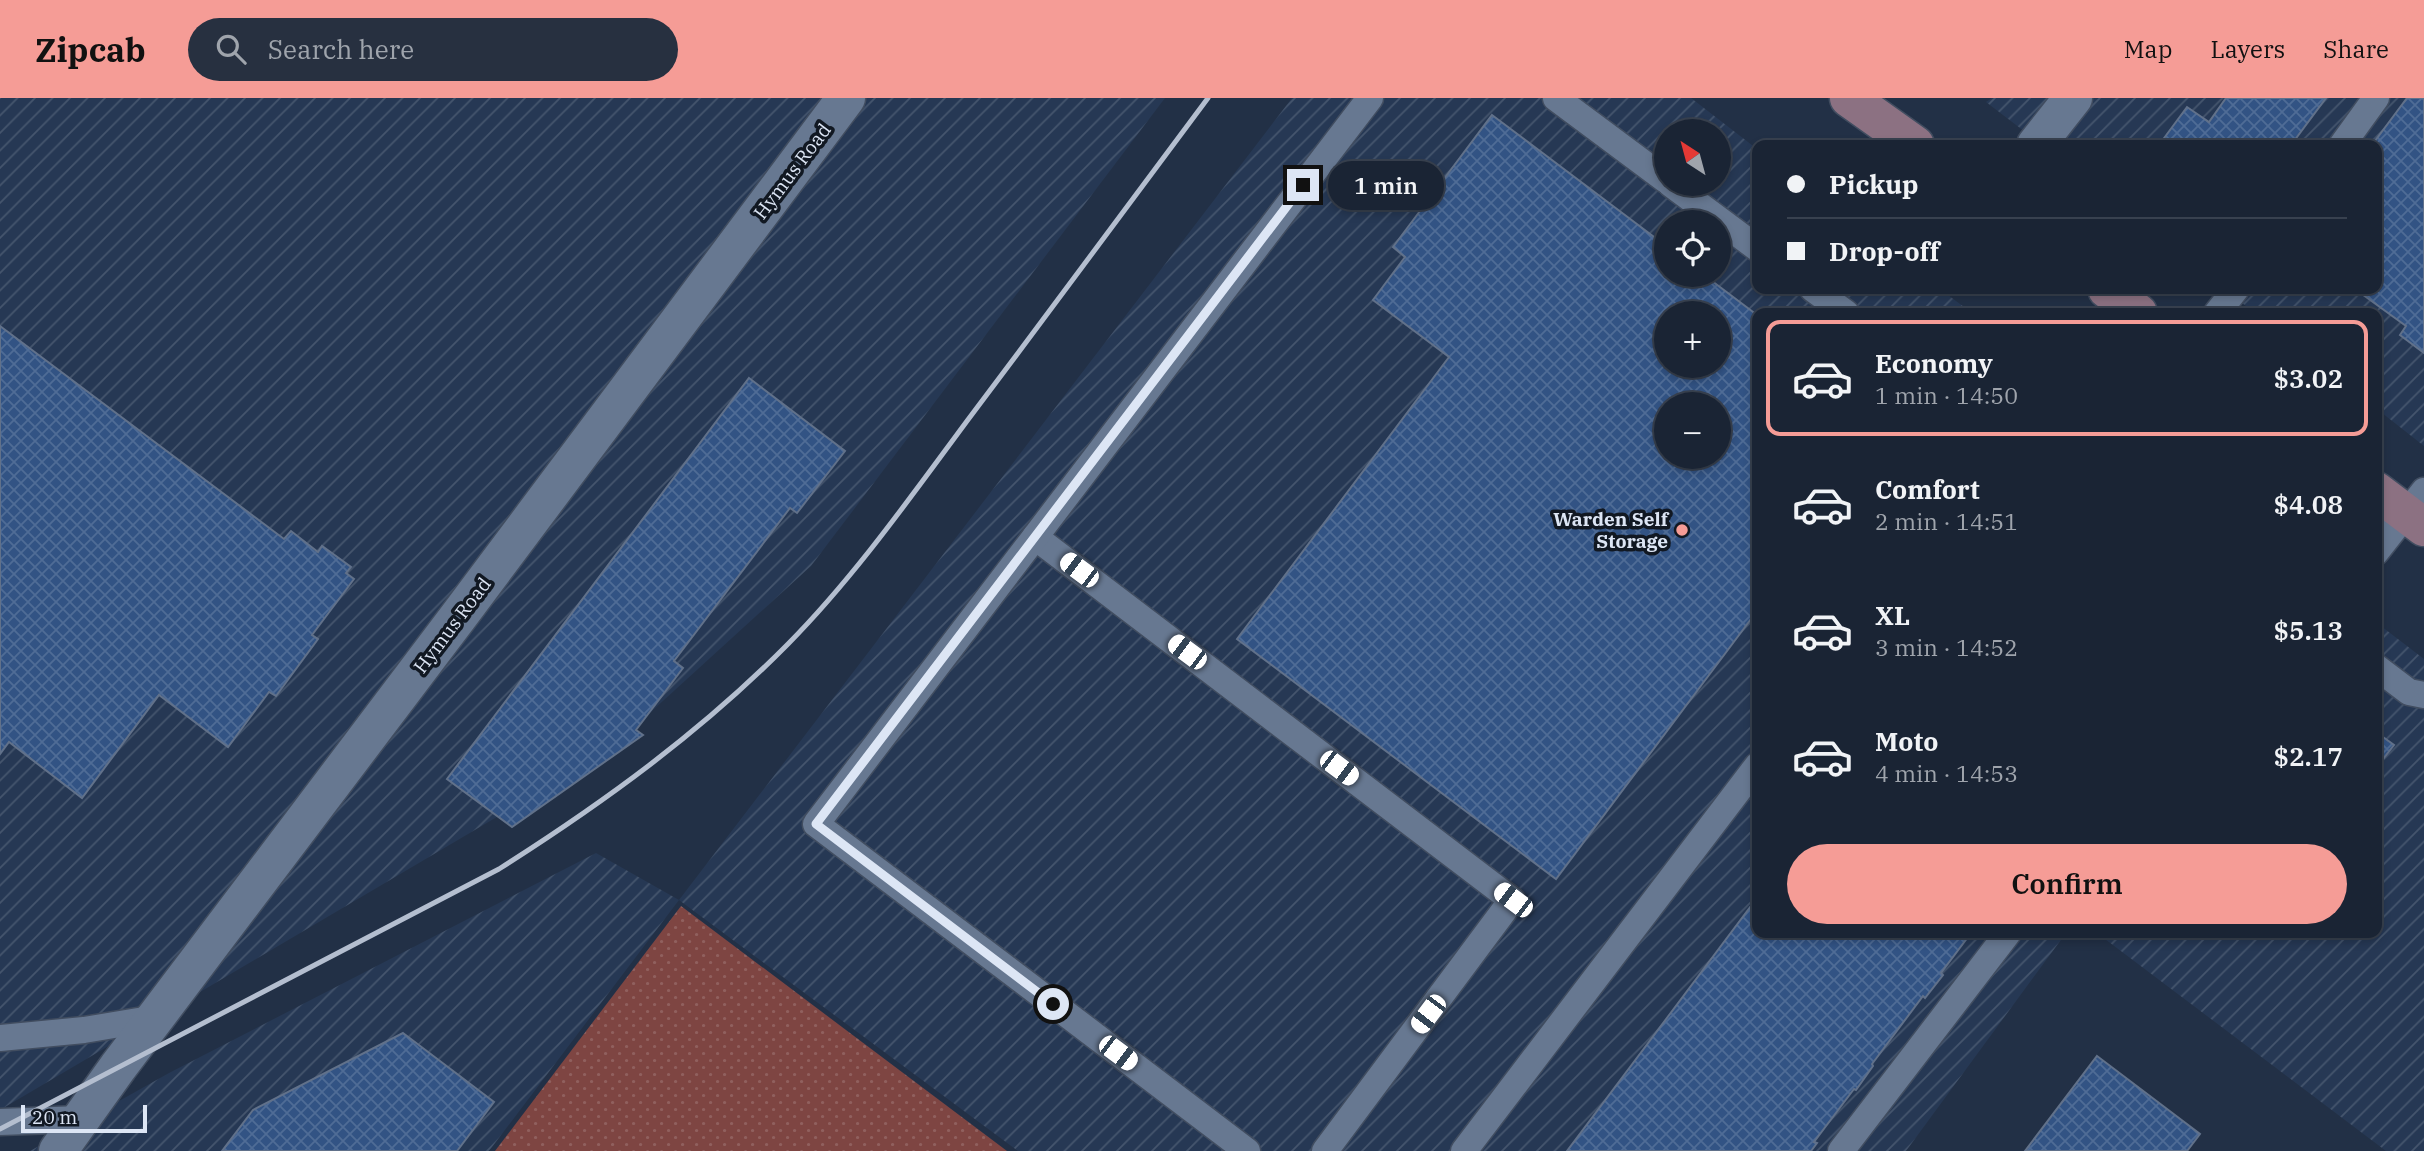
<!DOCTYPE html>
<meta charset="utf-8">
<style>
body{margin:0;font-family:"IBM Plex Serif",serif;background:#273040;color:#f1f3f6;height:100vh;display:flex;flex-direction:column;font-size:26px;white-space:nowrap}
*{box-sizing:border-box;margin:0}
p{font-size:23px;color:#9fa4ac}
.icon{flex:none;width:38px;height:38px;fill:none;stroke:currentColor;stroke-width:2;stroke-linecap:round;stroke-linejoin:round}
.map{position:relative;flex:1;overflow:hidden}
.side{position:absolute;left:1752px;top:210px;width:630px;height:630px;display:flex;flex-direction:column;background:#1a2434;border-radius:14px;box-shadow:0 4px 10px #0003,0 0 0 2px #38414f}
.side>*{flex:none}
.banner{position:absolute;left:1752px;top:42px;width:630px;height:154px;border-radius:14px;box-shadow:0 4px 10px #0003,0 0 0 2px #38414f;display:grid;align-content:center;height:154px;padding:0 35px;background:#1a2434}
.needle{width:46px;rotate:324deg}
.buttons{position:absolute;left:1654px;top:21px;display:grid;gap:14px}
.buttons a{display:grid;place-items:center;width:77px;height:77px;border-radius:50%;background:#1a2434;box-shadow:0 4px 10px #0003,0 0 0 2px #38414f;font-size:35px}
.scale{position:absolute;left:21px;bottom:18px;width:126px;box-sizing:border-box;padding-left:7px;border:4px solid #dde6f5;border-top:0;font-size:19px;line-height:24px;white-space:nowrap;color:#dde6f5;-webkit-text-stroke:5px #111822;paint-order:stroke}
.end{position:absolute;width:32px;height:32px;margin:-16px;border:9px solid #dde6f5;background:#111;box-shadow:0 0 0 4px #111}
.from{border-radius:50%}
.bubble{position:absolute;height:49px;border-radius:24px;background:#1a2434;box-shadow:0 4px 10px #0003,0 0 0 2px #38414f;font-size:23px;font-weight:600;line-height:49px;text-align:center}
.car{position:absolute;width:21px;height:42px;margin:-21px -10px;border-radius:9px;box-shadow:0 0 5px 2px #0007;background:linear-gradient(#fff 24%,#345 0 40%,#fff 0 76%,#345 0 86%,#fff 0)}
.banner b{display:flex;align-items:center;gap:24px;height:66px;font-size:26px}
.banner b+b{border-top:2px solid #38414f}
.banner i{width:18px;height:18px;background:#f1f3f6}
ul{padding:12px 0 0;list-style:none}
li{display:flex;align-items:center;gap:21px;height:116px;margin:0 14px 10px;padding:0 21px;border:4px solid transparent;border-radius:14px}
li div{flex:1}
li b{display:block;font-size:26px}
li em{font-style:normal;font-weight:600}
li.current{border-color:#f59c96}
li>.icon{width:63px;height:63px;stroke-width:1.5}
.action{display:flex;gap:14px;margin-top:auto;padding:14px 35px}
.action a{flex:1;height:80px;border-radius:42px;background:#f59c96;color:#111;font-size:28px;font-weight:600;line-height:80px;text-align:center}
header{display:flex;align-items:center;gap:42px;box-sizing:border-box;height:98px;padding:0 35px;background:#f59c96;color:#111}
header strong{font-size:33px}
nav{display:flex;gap:38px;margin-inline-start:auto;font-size:24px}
.search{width:490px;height:63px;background:#273040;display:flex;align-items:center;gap:18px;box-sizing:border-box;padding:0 24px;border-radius:38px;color:#9fa4ac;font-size:26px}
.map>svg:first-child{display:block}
</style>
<header>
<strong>Zipcab</strong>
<div class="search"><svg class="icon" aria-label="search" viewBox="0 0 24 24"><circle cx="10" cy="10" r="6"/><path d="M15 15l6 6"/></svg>Search here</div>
<nav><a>Map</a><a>Layers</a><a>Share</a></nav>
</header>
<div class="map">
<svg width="2424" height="1053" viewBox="0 0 2424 1053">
<defs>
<pattern id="industrial-furrows" width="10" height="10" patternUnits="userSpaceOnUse" patternTransform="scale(1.75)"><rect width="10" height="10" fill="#263854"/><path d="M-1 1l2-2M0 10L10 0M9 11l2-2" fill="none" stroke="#45556d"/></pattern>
<pattern id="grass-dots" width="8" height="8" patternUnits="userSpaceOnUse" patternTransform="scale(1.75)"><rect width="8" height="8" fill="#7e4542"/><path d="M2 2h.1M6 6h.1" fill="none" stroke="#90605e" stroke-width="1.8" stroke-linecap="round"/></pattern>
<pattern id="building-cross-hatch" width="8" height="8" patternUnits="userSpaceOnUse" patternTransform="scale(1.75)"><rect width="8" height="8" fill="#325384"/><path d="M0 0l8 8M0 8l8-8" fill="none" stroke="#4f6c96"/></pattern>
</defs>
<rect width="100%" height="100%" fill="#223046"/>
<g fill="url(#industrial-furrows)" fill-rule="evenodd">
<polygon points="0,0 1165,0 811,468 607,654 0,1012"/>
<path d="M1292,0h399l66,51v140h183l32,24h-215v620h309l-160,218h-888l-339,-251 -190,251h-459l139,-78 427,-220 83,47zM1666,33h52v53h-52zM1666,124h52v53h-52zM1666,215h52v53h-52zM1666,306h52v53h-52z"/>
<polygon points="1992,0 2424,0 2424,348 2377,311 2376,215 2255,215 2224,191 2376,191 2376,47 2042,47 1986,4"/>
<polygon points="2377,525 2424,561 2424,1053 2386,1053 2097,835 2376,835"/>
</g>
<polygon fill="url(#grass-dots)" points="681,808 1007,1053 495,1053"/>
<g fill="url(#building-cross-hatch)" stroke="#61718a" stroke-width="2" fill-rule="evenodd">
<polygon points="2226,0 2326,0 2291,47 2159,47 2187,9 2209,24"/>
<polygon points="2407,0 2424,0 2424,255 2400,237 2406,228 2355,191 2376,191 2376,47 2372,47"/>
<path d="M1492,17l174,131v29h38l53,40v296l-201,268 -319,-240 212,-282 -76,-57 32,-43 -12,-10zM1666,215h52v53h-52zM1666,306h52v53h-52z"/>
<polygon points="0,228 284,441 291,433 318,454 322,448 351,469 346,475 354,481 312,537 318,541 276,598 269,594 228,649 159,597 82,700 9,644 0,656"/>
<polygon points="749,280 845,353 797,415 790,410 674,563 683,570 636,632 643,637 512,729 447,681"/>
<polygon points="2376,634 2394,647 2376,670"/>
<polygon points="1757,800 1757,835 1971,835 1941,875 1943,877 1925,900 1923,898 1872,966 1873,968 1856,992 1854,991 1814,1044 1817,1045 1811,1053 1567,1053"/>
<polygon points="403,935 494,1004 457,1053 222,1053 253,1012"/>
<polygon points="2097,958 2200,1036 2187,1053 2025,1053"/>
</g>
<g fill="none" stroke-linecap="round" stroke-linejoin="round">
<defs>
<g id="lane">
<polyline points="1556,0 1666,82"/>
<polyline points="2342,47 2376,0"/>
<polyline points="1671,86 1757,150"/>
<polyline points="1813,191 1846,215"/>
<polyline points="2217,215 2236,191"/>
<polyline points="1035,439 1512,802 1325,1053"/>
<polyline points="2376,454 2424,393"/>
<polyline points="2376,569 2409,594 2424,597"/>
<polyline points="0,940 84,932 156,920"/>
<polyline points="0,1024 81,1021"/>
<polyline points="1247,1053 816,726 1370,0"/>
<polyline points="1464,1053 1757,668"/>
<polyline points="1841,1053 2008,835"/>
</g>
<g id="street">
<polyline points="2036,47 2073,0"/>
<polyline points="58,1053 118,969 458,519 846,0"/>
</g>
<g id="secondary">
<polyline points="1849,0 1915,47"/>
<polyline points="2107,191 2138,215"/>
<polyline points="2376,393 2424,429"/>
</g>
</defs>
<use href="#lane" stroke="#414d60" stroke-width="29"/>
<use href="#street" stroke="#414d60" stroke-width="41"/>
<use href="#secondary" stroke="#414d60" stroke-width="41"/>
<use href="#lane" stroke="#677891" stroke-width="26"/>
<use href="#street" stroke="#677891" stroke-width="38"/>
<use href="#secondary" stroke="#8c7182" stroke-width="38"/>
<path stroke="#b4becf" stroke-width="5" d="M0,1031l499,-260c104,-66 202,-137 289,-225 68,-69 124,-149 182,-227 80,-106 159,-213 238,-319"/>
</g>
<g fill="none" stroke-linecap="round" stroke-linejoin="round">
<polyline stroke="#dde6f5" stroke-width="9" points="1053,906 816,726 1303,87"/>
</g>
<circle fill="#f59c96" stroke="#111822" stroke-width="2.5" cx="1682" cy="432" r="7"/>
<g text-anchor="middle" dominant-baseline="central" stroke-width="7" stroke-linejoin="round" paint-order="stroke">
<g font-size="19" fill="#dde6f5" stroke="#111822">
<text transform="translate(792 73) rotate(-53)">Hymus Road</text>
<text transform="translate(452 527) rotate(-53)">Hymus Road</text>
</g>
<g font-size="19" font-weight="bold" fill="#dde6f5" stroke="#111822" text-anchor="end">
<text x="1668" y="421">Warden Self<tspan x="1668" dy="22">Storage</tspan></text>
</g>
</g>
</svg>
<div class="buttons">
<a><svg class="needle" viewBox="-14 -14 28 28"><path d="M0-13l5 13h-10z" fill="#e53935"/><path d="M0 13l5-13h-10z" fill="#9fa4ac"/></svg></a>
<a><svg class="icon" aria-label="locate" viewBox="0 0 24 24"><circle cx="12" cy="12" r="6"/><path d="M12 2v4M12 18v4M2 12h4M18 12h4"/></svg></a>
<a>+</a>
<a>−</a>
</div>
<div class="scale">20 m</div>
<i class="end from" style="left:1053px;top:906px"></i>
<i class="end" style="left:1303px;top:87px"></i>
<div class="bubble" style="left:1328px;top:63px;width:116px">1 min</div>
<i class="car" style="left:1079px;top:472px;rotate:307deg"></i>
<i class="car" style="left:1187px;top:554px;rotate:307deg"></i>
<i class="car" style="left:1339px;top:670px;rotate:127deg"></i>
<i class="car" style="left:1513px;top:802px;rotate:307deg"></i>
<i class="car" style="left:1428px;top:916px;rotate:217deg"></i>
<i class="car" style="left:1118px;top:955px;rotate:127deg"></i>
<div class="banner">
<b><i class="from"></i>Pickup</b>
<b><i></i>Drop-off</b>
</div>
<section class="side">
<ul>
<li class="current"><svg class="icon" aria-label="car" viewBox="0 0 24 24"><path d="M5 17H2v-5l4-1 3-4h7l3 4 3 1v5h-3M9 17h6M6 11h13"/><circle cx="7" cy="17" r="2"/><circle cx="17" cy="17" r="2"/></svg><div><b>Economy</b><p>1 min · 14:50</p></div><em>$3.02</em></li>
<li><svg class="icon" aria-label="car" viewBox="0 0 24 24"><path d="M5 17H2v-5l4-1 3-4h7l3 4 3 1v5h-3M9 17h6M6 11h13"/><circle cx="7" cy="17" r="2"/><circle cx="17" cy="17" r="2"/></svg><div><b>Comfort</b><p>2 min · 14:51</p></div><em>$4.08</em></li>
<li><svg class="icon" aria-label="car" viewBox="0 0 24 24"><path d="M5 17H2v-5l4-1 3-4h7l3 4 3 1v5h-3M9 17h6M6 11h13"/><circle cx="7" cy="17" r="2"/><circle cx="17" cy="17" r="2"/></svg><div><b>XL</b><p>3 min · 14:52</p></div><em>$5.13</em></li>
<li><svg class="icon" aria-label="car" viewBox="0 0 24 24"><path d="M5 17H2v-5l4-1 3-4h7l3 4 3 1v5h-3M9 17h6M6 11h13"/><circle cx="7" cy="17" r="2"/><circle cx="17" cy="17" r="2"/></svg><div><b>Moto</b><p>4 min · 14:53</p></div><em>$2.17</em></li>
</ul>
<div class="action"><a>Confirm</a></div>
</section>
</div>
